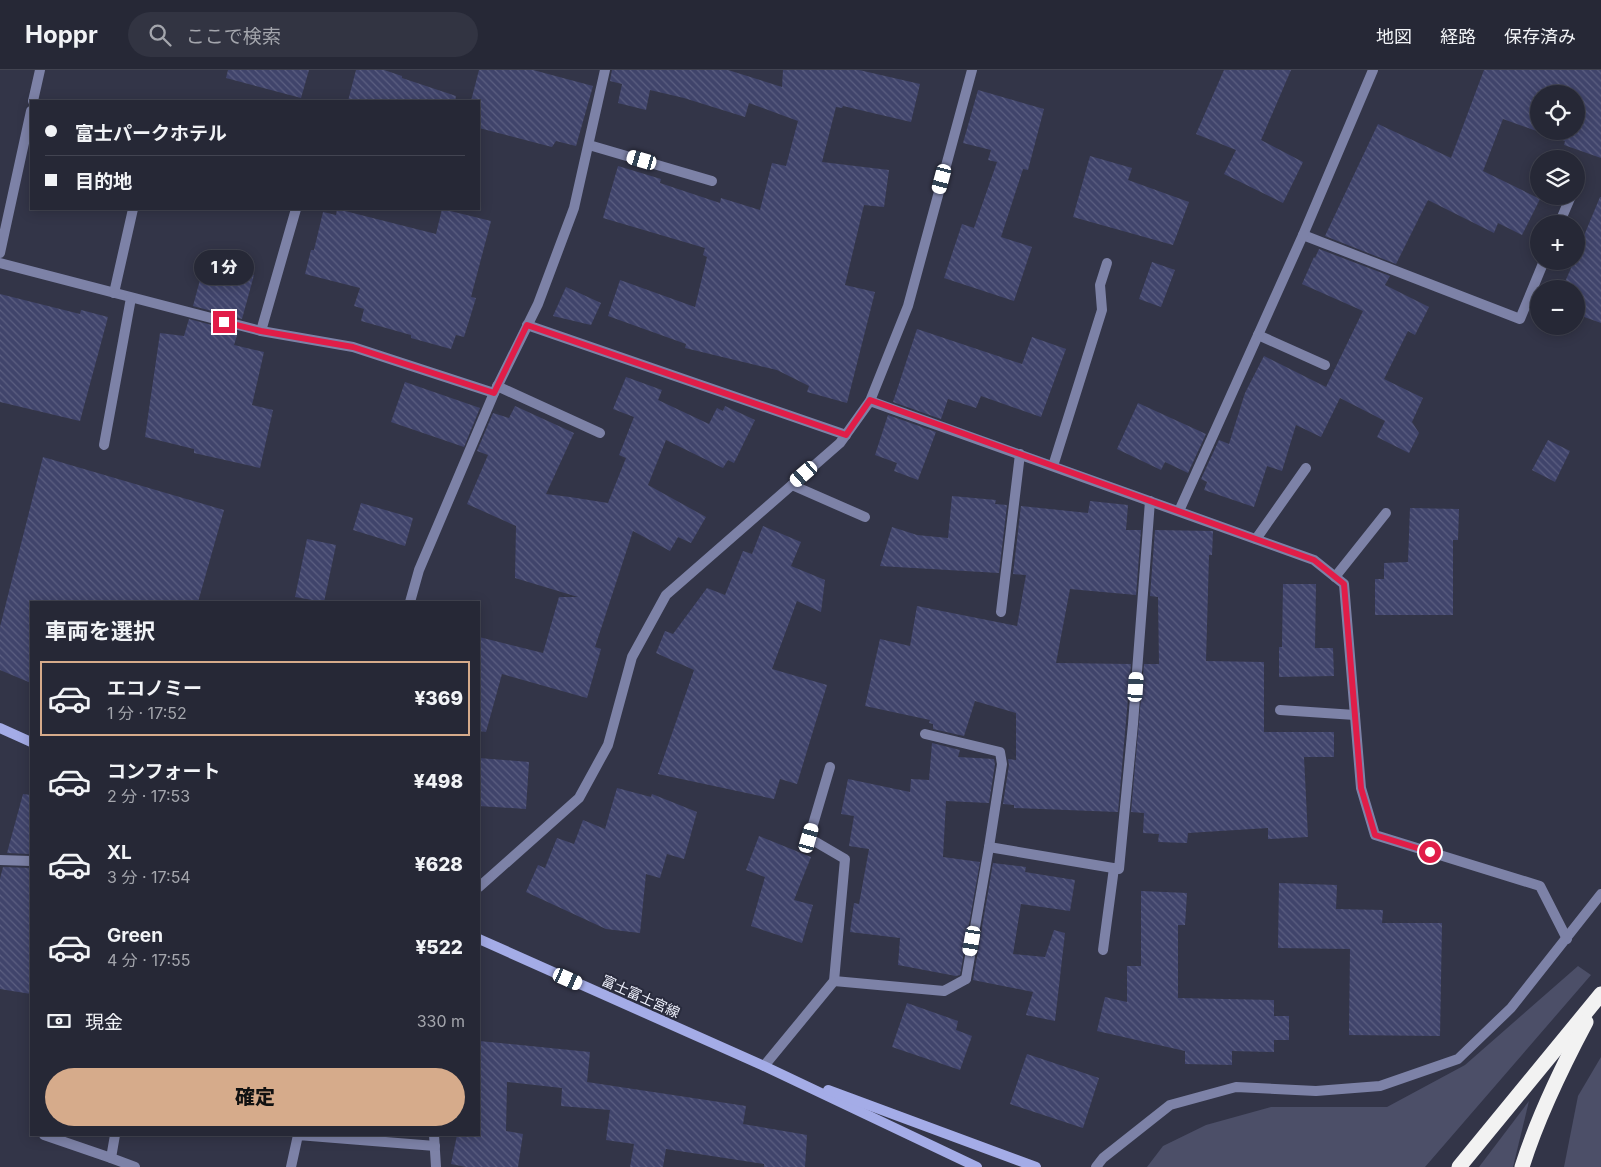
<!DOCTYPE html>
<html lang="ja">
<meta charset="utf-8">
<style>
body{margin:0;font-family:Inter,"Noto Sans JP",sans-serif;background:#323442;color:#f1f3f6;height:100vh;display:flex;flex-direction:column;font-size:19px;white-space:nowrap}
*{box-sizing:border-box;margin:0}
p{font-size:16px;color:#a4a6ad}
.icon{flex:none;width:28px;height:28px;fill:none;stroke:currentColor;stroke-width:2;stroke-linecap:round;stroke-linejoin:round}
.map{position:relative;flex:1;overflow:hidden}
.drawer{position:absolute;left:30px;top:531px;width:450px;height:535px;display:flex;flex-direction:column;background:#262836;border-radius:0px;box-shadow:0 2px 12px #0003,0 0 0 1px #424451}
.drawer>*{flex:none}
.guide{position:absolute;left:30px;top:30px;width:450px;height:110px;border-radius:0px;box-shadow:0 2px 12px #0003,0 0 0 1px #424451;display:grid;align-content:center;height:110px;padding:0 15px;background:#262836}
.tools{position:absolute;left:1530px;top:15px;display:grid;gap:10px}
.tools a{display:grid;place-items:center;width:55px;height:55px;border-radius:50%;background:#262836;box-shadow:0 2px 12px #0003,0 0 0 1px #424451;font-size:25px}
.end{position:absolute;width:22px;height:22px;margin:-11px;border:6px solid #e11d48;background:#fff;box-shadow:0 0 0 2px #fff}
.from{border-radius:50%}
.bubble{position:absolute;height:35px;border-radius:18px;background:#262836;box-shadow:0 2px 12px #0003,0 0 0 1px #424451;font-size:16px;font-weight:800;line-height:35px;text-align:center}
.car{position:absolute;width:15px;height:30px;margin:-15px -8px;border-radius:6px;box-shadow:0 0 4px 1px #0007;background:linear-gradient(#fff 24%,#345 0 40%,#fff 0 76%,#345 0 86%,#fff 0)}
.guide b{display:flex;align-items:center;gap:18px;height:48px;font-size:19px}
.guide b+b{border-top:1px solid #424451}
.guide i{width:12px;height:12px;background:#f1f3f6}
ul{padding:0;list-style:none}
li{display:flex;align-items:center;gap:15px;height:75px;margin:0 10px 8px;padding:0 5px;border:2px solid transparent;border-radius:0px}
li div{flex:1}
li b{display:block;font-size:19px}
li em{font-style:normal;font-weight:800}
li.selected{border-color:#d6ab8b}
li>.icon{width:45px;height:45px;stroke-width:1.5}
h2{padding:0 15px;font-size:22px;line-height:60px}
.pay{display:flex;align-items:center;gap:12px;height:55px;padding:0 15px;font-size:19px}
.pay p{margin-inline-start:auto}
.action{display:flex;gap:10px;margin-top:auto;padding:10px 15px}
.action a{flex:1;height:58px;border-radius:30px;background:#d6ab8b;color:#111;font-size:20px;font-weight:800;line-height:58px;text-align:center}
header{display:flex;align-items:center;gap:30px;box-sizing:border-box;height:70px;padding:0 25px;background:#262836;border-bottom:1px solid #424451}
header strong{font-size:24px}
nav{display:flex;gap:28px;margin-inline-start:auto;font-size:18px}
.search{width:350px;height:45px;background:#323442;display:flex;align-items:center;gap:12px;box-sizing:border-box;padding:0 18px;border-radius:28px;color:#a4a6ad;font-size:19px}
.map>svg:first-child{display:block}
</style>
<header>
<strong>Hoppr</strong>
<div class="search"><svg class="icon" aria-label="search" viewBox="0 0 24 24"><circle cx="10" cy="10" r="6"/><path d="M15 15l6 6"/></svg>ここで検索</div>
<nav><a>地図</a><a>経路</a><a>保存済み</a></nav>
</header>
<div class="map">
<svg width="1601" height="1097" viewBox="0 0 1601 1097">
<defs>
<pattern id="building-back-hatch" width="6" height="6" patternUnits="userSpaceOnUse" patternTransform="scale(1.25)"><rect width="6" height="6" fill="#40446b"/><path d="M-1 5l2 2M0 0l6 6M5-1l2 2" fill="none" stroke="#5c5f81"/></pattern>
</defs>
<rect width="100%" height="100%" fill="#333548"/>
<g fill="#4c4f68">
<polygon points="1578,896 1591,905 1425,1097 1147,1097 1163,1076 1206,1055 1271,1037 1387,1037 1465,995"/>
<polygon points="1601,987 1601,1097 1564,1097 1578,1026"/>
<polygon points="1529,1031 1513,1097 1479,1097"/>
</g>
<g fill="url(#building-back-hatch)" fill-rule="evenodd">
<polygon points="228,0 309,0 301,28 226,8"/>
<polygon points="356,0 384,0 402,6 402,8 456,26 455,31 348,31"/>
<polygon points="479,0 533,0 593,16 576,76 556,71 552,77 479,58 479,31 471,31"/>
<polygon points="612,0 728,0 782,17 783,0 859,0 920,14 911,52 843,36 842,38 836,37 822,92 889,100 884,137 864,135 845,215 875,222 847,333 807,322 809,316 777,300 685,278 686,274 608,246 620,210 695,237 707,187 703,185 705,178 603,148 618,96 661,109 660,113 720,133 721,128 760,140 772,93 786,96 798,51 749,33 745,47 684,28 650,20 646,40 618,33 622,14 610,11"/>
<polygon points="1224,0 1291,0 1261,70 1303,92 1283,133 1224,104 1236,80 1196,64"/>
<path d="M1484,0h117v88l-37,-13 1,-4 -62,-22 -20,52 57,28 -18,36 -24,-12 -4,10 -66,-33 -32,64 -71,-28 53,-112 73,34zM1539,24h37v37h-37z"/>
<polygon points="978,20 1044,39 1028,100 1023,99 1001,167 1032,177 1014,231 944,208 962,154 974,158 997,92 988,90 991,80 963,73"/>
<polygon points="1090,86 1132,98 1128,110 1189,132 1173,175 1073,147"/>
<polygon points="1600,127 1601,127 1601,253 1576,244 1576,219 1562,219 1574,191 1576,191 1576,185"/>
<polygon points="337,139 436,164 442,139 491,151 471,227 476,228 464,267 456,265 451,279 411,268 411,265 361,251 364,239 354,236 360,218 305,204 311,180 314,180 323,142 336,145"/>
<polygon points="1319,179 1390,206 1385,215 1429,237 1415,265 1408,261 1384,309 1423,328 1412,352 1419,363 1409,383 1377,367 1385,351 1340,328 1321,367 1296,355 1282,401 1267,396 1254,437 1204,420 1207,412 1201,409 1219,370 1229,374 1245,323 1264,286 1326,317 1363,241 1302,214 1314,187 1315,188"/>
<polygon points="205,191 254,205 242,249 193,236"/>
<polygon points="1152,192 1175,200 1161,237 1139,229"/>
<polygon points="566,217 601,233 591,255 553,246"/>
<polygon points="0,224 80,244 81,240 108,247 80,351 0,332"/>
<polygon points="189,249 238,262 234,275 264,282 252,335 273,340 260,398 194,383 194,379 145,367 160,263 184,266"/>
<polygon points="917,259 1022,294 1032,267 1066,279 1041,347 981,326 976,338 948,329 941,349 893,332"/>
<polygon points="626,307 662,320 658,330 709,354 717,338 723,341 725,336 755,350 734,393 728,390 723,398 666,370 648,415 706,447 691,473 678,467 670,481 633,461 595,577 601,579 587,628 502,604 486,662 479,661 479,567 543,583 559,527 578,527 515,508 516,456 467,434 488,385 477,381 493,343 509,348 515,336 574,363 546,424 570,427 608,433 626,388 619,385 634,347 613,339"/>
<polygon points="405,312 480,338 464,377 391,352"/>
<polygon points="1138,333 1206,364 1188,403 1165,392 1161,400 1117,379"/>
<polygon points="888,345 936,362 918,410 894,401 897,393 875,385"/>
<polygon points="1548,370 1570,381 1555,412 1532,400"/>
<polygon points="43,387 224,440 198,532 31,532 31,613 0,600 0,557"/>
<polygon points="952,426 996,430 995,434 1007,435 999,503 880,496 892,457 917,465 948,468"/>
<polygon points="1090,431 1128,435 1126,460 1141,460 1136,525 1070,519 1056,593 1131,594 1118,742 1014,738 1014,735 1003,734 1009,695 1008,689 1016,690 1016,643 975,631 964,666 933,659 933,654 929,653 930,650 865,636 880,569 910,576 917,536 1017,556 1026,505 1013,504 1021,436 1088,443"/>
<polygon points="361,433 413,448 405,476 353,460"/>
<polygon points="1410,438 1459,439 1458,470 1453,470 1453,545 1375,545 1375,509 1384,509 1384,493 1408,492"/>
<polygon points="763,456 801,472 791,496 825,510 821,542 797,531 772,599 827,615 797,714 780,709 774,729 658,704 694,600 656,583 665,561 673,564 707,518 725,525 743,481 752,484"/>
<polygon points="1155,460 1213,461 1212,485 1209,485 1206,591 1264,592 1264,662 1334,662 1334,687 1304,687 1308,767 1268,769 1268,758 1188,763 1187,773 1158,772 1159,764 1143,763 1144,743 1131,742 1144,594 1159,594 1158,527 1150,526"/>
<polygon points="307,469 336,475 324,532 295,527"/>
<polygon points="1283,514 1316,514 1315,578 1333,578 1334,606 1279,607 1279,577 1282,577"/>
<polygon points="932,673 960,680 958,687 994,689 995,694 989,733 946,731 943,787 980,792 960,905 956,906 898,895 900,868 850,862 854,833 859,834 869,779 849,776 854,746 841,744 848,709 910,722 911,709 929,710"/>
<polygon points="479,688 529,692 526,739 479,736"/>
<polygon points="617,718 651,727 652,724 697,742 684,789 667,784 660,808 646,804 640,863 606,859 526,822 538,795 545,798 557,768 574,774 583,750 605,759"/>
<polygon points="23,724 31,725 31,784 7,783"/>
<polygon points="759,766 811,787 794,830 813,835 802,873 751,856 765,807 746,800"/>
<polygon points="993,793 1026,797 1025,802 1075,810 1070,841 1021,834 1013,884 1045,887 1054,860 1065,863 1055,951 1026,945 1033,922 973,910"/>
<polygon points="3,797 31,798 31,924 0,919 0,809"/>
<polygon points="1279,813 1337,815 1336,839 1383,840 1382,853 1442,853 1440,966 1349,965 1350,879 1278,878"/>
<polygon points="1141,821 1187,823 1185,855 1178,855 1178,928 1274,930 1274,946 1289,946 1289,970 1274,970 1274,982 1232,981 1232,995 1185,994 1185,981 1097,961 1105,927 1127,932 1127,896 1141,896"/>
<polygon points="907,933 958,951 956,960 972,966 960,1000 892,977"/>
<polygon points="479,971 590,982 587,1012 746,1036 743,1054 807,1065 805,1097 764,1097 764,1094 666,1079 663,1097 630,1097 634,1074 606,1070 610,1040 561,1036 562,1018 507,1012 506,1061 523,1064 518,1097 466,1097 451,1094 457,1065 479,1065"/>
<polygon points="1027,984 1099,1008 1083,1058 1010,1034"/>
</g>
<g fill="none" stroke-linecap="round" stroke-linejoin="round">
<g stroke="#7d82a7" stroke-width="10">
<polyline points="527,255 846,365"/>
<polyline points="0,790 31,791"/>
<polyline points="834,911 944,921 966,909"/>
<polyline points="115,1065 111,1088 135,1097"/>
</g>
<g stroke="#7d82a7" stroke-width="10">
<polyline points="33,31 40,0"/>
<polyline points="589,75 712,111"/>
<polyline points="1559,154 1571,126"/>
<polyline points="1303,165 1520,249 1544,191"/>
<polyline points="0,183 31,41"/>
<polyline points="0,193 261,261 353,277 494,323"/>
<polyline points="114,223 133,139"/>
<polyline points="261,261 296,139"/>
<polyline points="1258,265 1325,295"/>
<polyline points="497,316 600,363"/>
<polyline points="870,331 1314,490 1344,514 1361,718 1375,765 1540,816 1567,869"/>
<polyline points="104,375 131,228"/>
<polyline points="1053,396 1102,240 1100,215 1107,193"/>
<polyline points="792,415 865,447"/>
<polyline points="1179,441 1303,165 1373,0"/>
<polyline points="1256,469 1306,398"/>
<polyline points="1335,507 1386,443"/>
<polyline points="410,532 419,500 494,323 538,234 574,138 605,0"/>
<polyline points="1001,542 1020,384"/>
<polyline points="1280,640 1355,645"/>
<polyline points="925,664 1000,682 1002,694 989,777 966,909"/>
<polyline points="989,777 1119,799 1133,654 1150,431"/>
<polyline points="479,817 579,728 608,675 632,587 666,525 840,373 870,331 908,236 972,0"/>
<polyline points="1103,880 1114,798"/>
<polyline points="764,996 834,911 845,789 809,768 830,697"/>
<polyline points="44,1065 111,1088"/>
<polyline points="434,1065 436,1097"/>
<polyline points="291,1097 298,1065 435,1076"/>
</g>
<polyline stroke="#7d82a7" stroke-width="10" points="1096,1097 1103,1088 1170,1035 1236,1017 1316,1021 1380,1016 1458,989 1511,938 1601,824"/>
<g stroke="#a4ace7" stroke-width="10">
<polyline points="0,658 31,672"/>
<polyline points="479,869 764,996 977,1097"/>
<polyline points="828,1020 1036,1097"/>
</g>
<g stroke="#f2f2f2" stroke-width="15">
<polyline points="1459,1097 1601,924"/>
<path d="M1522,1097c16,-51 39,-98 64,-145"/>
</g>
</g>
<g fill="none" stroke-linecap="round" stroke-linejoin="round">
<polyline stroke="#e11d48" stroke-width="6" points="224,252 261,261 353,277 494,323 527,255 846,365 870,330 1314,490 1344,514 1361,718 1375,765 1430,782"/>
</g>
<g text-anchor="middle" dominant-baseline="central" stroke-width="4" stroke-linejoin="round" paint-order="stroke">
<g font-size="14" fill="#f0f2fe" stroke="#292b3d">
<text transform="translate(641 926) rotate(24)">富士富士宮線</text>
</g>
</g>
</svg>
<div class="tools">
<a><svg class="icon" aria-label="locate" viewBox="0 0 24 24"><circle cx="12" cy="12" r="6"/><path d="M12 2v4M12 18v4M2 12h4M18 12h4"/></svg></a>
<a><svg class="icon" aria-label="layers" viewBox="0 0 24 24"><path d="M12 4l9 5-9 5-9-5zM3 14l9 5 9-5"/></svg></a>
<a>+</a>
<a>−</a>
</div>
<i class="end from" style="left:1430px;top:782px"></i>
<i class="end" style="left:224px;top:252px"></i>
<div class="bubble" style="left:194px;top:180px;width:60px">1 分</div>
<i class="car" style="left:642px;top:90px;rotate:286deg"></i>
<i class="car" style="left:942px;top:109px;rotate:195deg"></i>
<i class="car" style="left:804px;top:404px;rotate:229deg"></i>
<i class="car" style="left:1136px;top:617px;rotate:4deg"></i>
<i class="car" style="left:809px;top:768px;rotate:16deg"></i>
<i class="car" style="left:972px;top:871px;rotate:190deg"></i>
<i class="car" style="left:568px;top:909px;rotate:114deg"></i>
<div class="guide">
<b><i class="from"></i>富士パークホテル</b>
<b><i></i>目的地</b>
</div>
<section class="drawer">
<h2>車両を選択</h2>
<ul>
<li class="selected"><svg class="icon" aria-label="car" viewBox="0 0 24 24"><path d="M5 17H2v-5l4-1 3-4h7l3 4 3 1v5h-3M9 17h6M6 11h13"/><circle cx="7" cy="17" r="2"/><circle cx="17" cy="17" r="2"/></svg><div><b>エコノミー</b><p>1 分 · 17:52</p></div><em>¥369</em></li>
<li><svg class="icon" aria-label="car" viewBox="0 0 24 24"><path d="M5 17H2v-5l4-1 3-4h7l3 4 3 1v5h-3M9 17h6M6 11h13"/><circle cx="7" cy="17" r="2"/><circle cx="17" cy="17" r="2"/></svg><div><b>コンフォート</b><p>2 分 · 17:53</p></div><em>¥498</em></li>
<li><svg class="icon" aria-label="car" viewBox="0 0 24 24"><path d="M5 17H2v-5l4-1 3-4h7l3 4 3 1v5h-3M9 17h6M6 11h13"/><circle cx="7" cy="17" r="2"/><circle cx="17" cy="17" r="2"/></svg><div><b>XL</b><p>3 分 · 17:54</p></div><em>¥628</em></li>
<li><svg class="icon" aria-label="car" viewBox="0 0 24 24"><path d="M5 17H2v-5l4-1 3-4h7l3 4 3 1v5h-3M9 17h6M6 11h13"/><circle cx="7" cy="17" r="2"/><circle cx="17" cy="17" r="2"/></svg><div><b>Green</b><p>4 分 · 17:55</p></div><em>¥522</em></li>
</ul>
<div class="pay"><svg class="icon" aria-label="cash" viewBox="0 0 24 24"><path d="M3 7h18v10H3z"/><circle cx="12" cy="12" r="2"/></svg>現金<p>330 m</p></div>
<div class="action"><a>確定</a></div>
</section>
</div>
